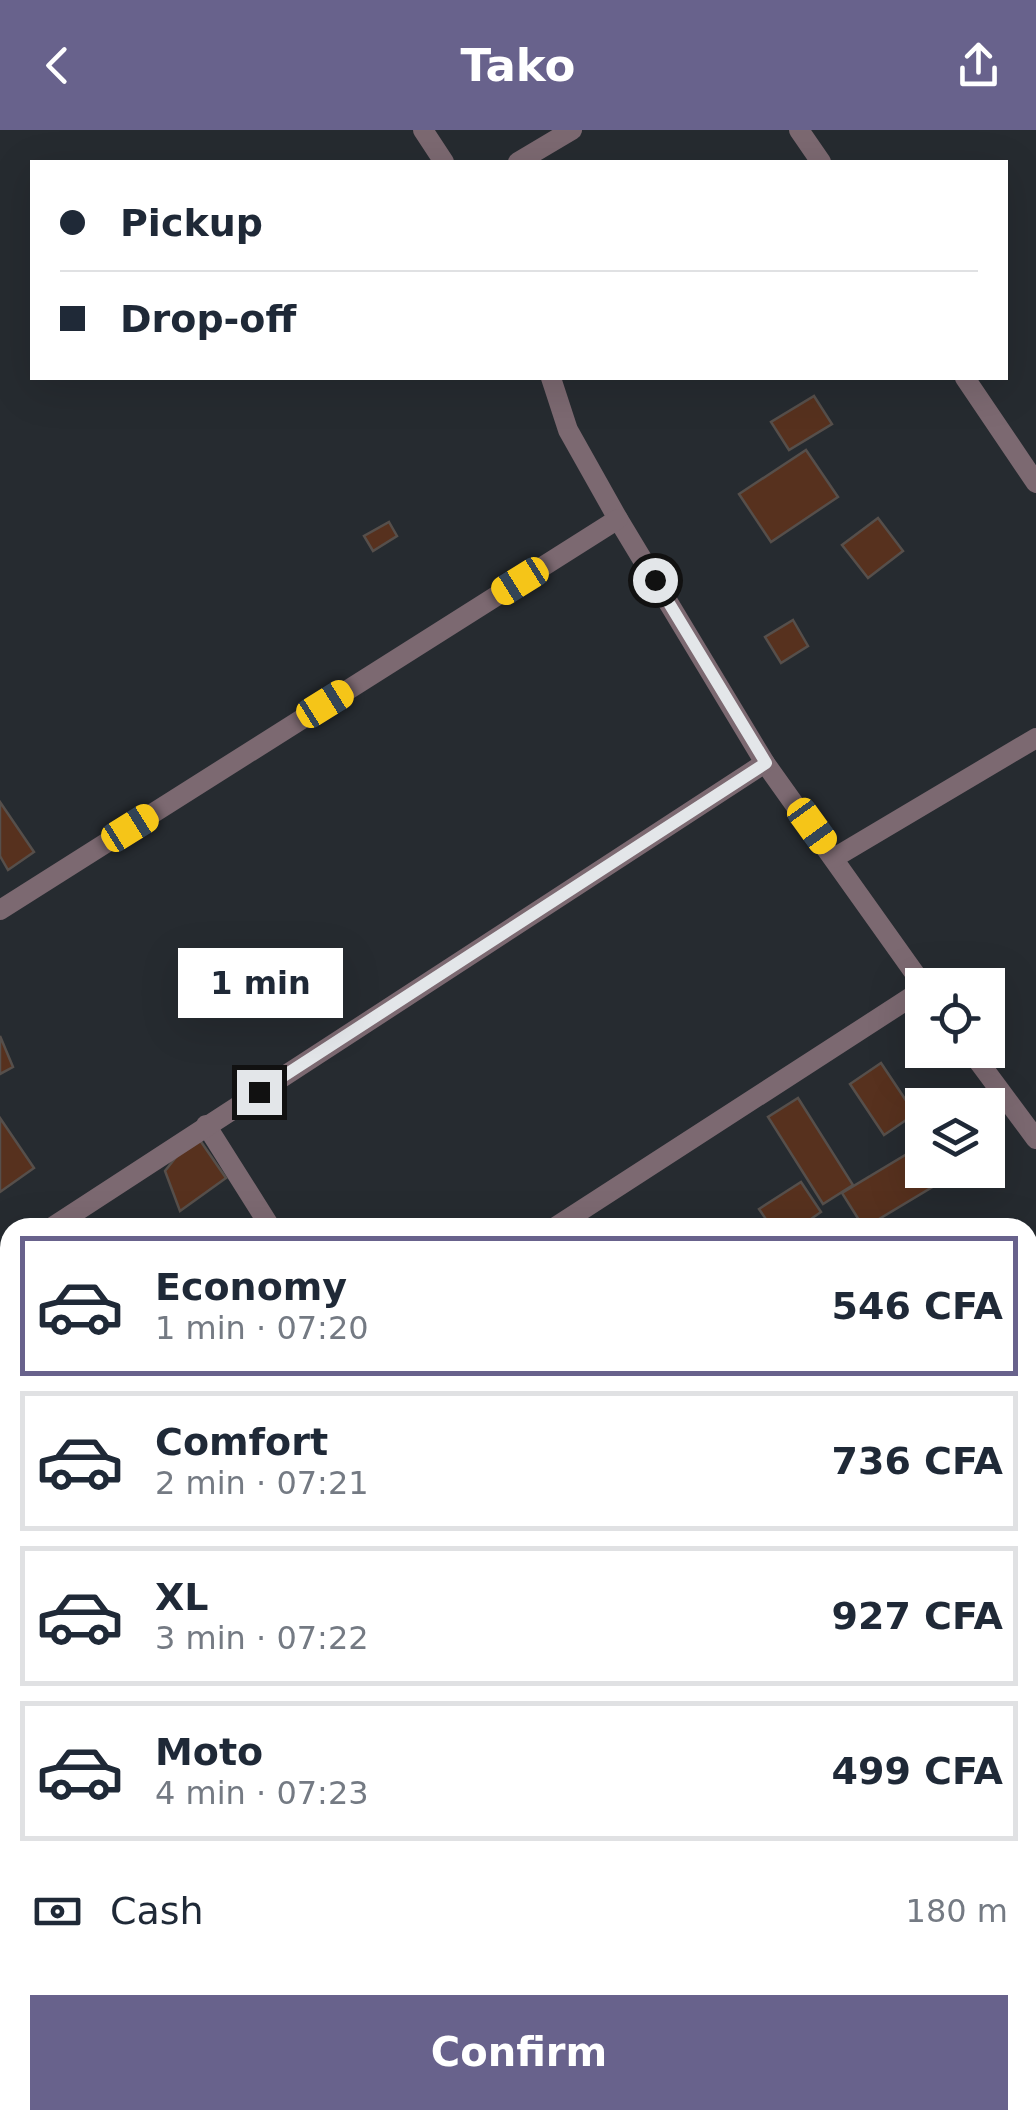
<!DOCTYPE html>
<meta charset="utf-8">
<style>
body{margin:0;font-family:"DejaVu Sans",sans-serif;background:#f2f2f3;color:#1f2937;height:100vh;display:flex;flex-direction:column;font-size:38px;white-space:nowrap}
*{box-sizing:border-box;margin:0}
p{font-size:32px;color:#747a83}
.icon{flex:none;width:55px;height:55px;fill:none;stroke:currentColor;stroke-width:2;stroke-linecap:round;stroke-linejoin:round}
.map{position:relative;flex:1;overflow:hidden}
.drawer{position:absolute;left:0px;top:1088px;width:1038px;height:912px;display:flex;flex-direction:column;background:#fff;border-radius:30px 30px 0 0;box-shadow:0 10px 40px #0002}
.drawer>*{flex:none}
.banner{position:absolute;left:30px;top:30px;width:978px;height:220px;border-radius:0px;box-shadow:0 10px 40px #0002;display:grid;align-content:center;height:220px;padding:0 30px;background:#fff}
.controls{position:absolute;left:905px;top:838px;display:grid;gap:20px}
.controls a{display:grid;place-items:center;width:100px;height:100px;border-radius:0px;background:#fff;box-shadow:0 10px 40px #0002;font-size:50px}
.end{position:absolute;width:45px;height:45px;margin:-22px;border:12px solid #e3e6e9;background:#111;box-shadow:0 0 0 5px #111}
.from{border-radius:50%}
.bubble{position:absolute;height:70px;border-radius:0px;background:#fff;box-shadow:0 10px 40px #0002;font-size:32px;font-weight:600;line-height:70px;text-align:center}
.car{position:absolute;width:30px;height:60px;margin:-30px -15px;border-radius:12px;box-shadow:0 0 8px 2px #0007;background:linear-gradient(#f5c518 24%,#345 0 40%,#f5c518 0 76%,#345 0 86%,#f5c518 0)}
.banner b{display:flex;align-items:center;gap:35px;height:95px;font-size:38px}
.banner b+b{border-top:2px solid #e0e1e3}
.banner i{width:25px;height:25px;background:#1f2937}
ul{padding:18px 0 0;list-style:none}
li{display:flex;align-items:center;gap:30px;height:140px;margin:0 20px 15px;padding:0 10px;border:5px solid #e0e1e3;border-radius:0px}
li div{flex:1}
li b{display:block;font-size:38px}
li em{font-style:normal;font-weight:600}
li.current{border-color:#68628c}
li>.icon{width:90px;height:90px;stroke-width:1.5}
.pay{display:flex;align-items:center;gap:25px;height:110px;padding:0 30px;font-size:38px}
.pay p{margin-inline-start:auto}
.action{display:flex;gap:20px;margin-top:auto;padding:20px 30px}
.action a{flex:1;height:115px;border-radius:0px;background:#68628c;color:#fff;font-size:40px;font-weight:600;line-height:115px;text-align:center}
header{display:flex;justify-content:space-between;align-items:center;height:130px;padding:0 30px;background:#68628c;color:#fff;font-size:45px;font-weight:600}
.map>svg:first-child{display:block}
</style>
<header><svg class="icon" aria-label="back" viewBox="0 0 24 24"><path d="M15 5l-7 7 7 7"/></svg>Tako<svg class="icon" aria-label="share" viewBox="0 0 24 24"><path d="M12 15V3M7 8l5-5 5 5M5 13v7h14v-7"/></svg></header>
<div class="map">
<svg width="1036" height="1998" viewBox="0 0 1036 1998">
<rect width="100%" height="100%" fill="#262b30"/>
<g fill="#57311e" stroke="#564f4b" stroke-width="2.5">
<polygon points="814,266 832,294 789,320 771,292"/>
<polygon points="806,320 838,367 771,412 739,364"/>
<polygon points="878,388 903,421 868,448 842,415"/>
<polygon points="389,392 397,406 373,421 364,406"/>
<polygon points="793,490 808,516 781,533 765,507"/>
<polygon points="0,672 34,722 8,740 0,726"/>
<polygon points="332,838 341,858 316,878 296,851"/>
<polygon points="0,906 13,937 0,944"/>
<polygon points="881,933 915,984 884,1005 850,954"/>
<polygon points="798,968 853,1055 823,1074 768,987"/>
<polygon points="0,988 34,1038 0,1062"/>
<polygon points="195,1003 226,1048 180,1081 165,1041"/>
<polygon points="922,1015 922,1040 938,1040 944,1050 864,1098 842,1063"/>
<polygon points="801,1052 821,1082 798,1098 772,1098 759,1079"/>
<polygon points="75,1990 137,1990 125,1998 80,1998"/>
<polygon points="808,1990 839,1990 844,1998 794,1998"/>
</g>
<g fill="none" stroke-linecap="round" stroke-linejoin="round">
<g stroke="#7c6971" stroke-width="20">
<polyline points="423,0 444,32"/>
<polyline points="799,0 821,32"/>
<polyline points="518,32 572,0"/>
<polyline points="551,248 568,300 618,389 765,633 923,855"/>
<polyline points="965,248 1036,353"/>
<polyline points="834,728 1036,608"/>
<polyline points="0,780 618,389"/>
<polyline points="970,920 1036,1009"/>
<polyline points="206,995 271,1098"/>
<polyline points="51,1098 765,633"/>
<polyline points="554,1098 922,860"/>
<polyline points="1028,1129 1036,1123"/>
<polyline points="0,1131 10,1124"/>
<polyline points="0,1458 10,1451"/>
<polyline points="0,1595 10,1609"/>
<polyline points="0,1803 10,1796"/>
<polyline points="253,1990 258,1998"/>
<polyline points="864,1990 870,1998"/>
</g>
<g stroke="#7c6971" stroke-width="20">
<polyline points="1028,1588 1036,1583"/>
<polyline points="393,1998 406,1990"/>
</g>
</g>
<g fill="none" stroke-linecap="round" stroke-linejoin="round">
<polyline stroke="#e3e6e9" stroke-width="12" points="259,962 766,633 655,450"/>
</g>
</svg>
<div class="controls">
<a><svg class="icon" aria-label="locate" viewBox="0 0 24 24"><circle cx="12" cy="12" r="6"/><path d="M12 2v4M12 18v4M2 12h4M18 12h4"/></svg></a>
<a><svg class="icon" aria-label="layers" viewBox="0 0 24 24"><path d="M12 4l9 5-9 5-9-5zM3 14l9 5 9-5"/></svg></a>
</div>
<i class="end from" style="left:655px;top:450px"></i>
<i class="end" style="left:259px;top:962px"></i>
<div class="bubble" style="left:178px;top:818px;width:165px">1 min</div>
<i class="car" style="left:520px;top:451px;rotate:238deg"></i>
<i class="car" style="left:325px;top:574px;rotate:58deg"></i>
<i class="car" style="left:812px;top:696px;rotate:144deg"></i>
<i class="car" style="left:130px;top:698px;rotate:58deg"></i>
<div class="banner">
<b><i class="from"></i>Pickup</b>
<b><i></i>Drop-off</b>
</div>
<section class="drawer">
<ul>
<li class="current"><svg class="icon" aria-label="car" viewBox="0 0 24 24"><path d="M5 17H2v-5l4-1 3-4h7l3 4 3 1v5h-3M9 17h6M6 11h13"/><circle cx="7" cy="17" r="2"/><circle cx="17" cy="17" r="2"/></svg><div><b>Economy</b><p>1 min · 07:20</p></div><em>546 CFA</em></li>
<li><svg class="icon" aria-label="car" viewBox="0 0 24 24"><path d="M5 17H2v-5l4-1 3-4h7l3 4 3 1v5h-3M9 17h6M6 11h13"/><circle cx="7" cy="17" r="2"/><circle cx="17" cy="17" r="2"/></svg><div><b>Comfort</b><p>2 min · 07:21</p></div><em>736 CFA</em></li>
<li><svg class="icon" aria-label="car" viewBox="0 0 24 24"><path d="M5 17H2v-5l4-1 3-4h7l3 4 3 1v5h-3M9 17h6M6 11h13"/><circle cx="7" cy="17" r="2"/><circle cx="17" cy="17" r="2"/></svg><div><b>XL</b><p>3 min · 07:22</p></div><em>927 CFA</em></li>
<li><svg class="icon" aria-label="car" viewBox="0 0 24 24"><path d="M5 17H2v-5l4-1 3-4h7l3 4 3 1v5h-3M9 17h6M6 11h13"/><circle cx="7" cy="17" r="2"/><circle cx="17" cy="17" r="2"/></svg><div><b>Moto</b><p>4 min · 07:23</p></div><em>499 CFA</em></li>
</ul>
<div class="pay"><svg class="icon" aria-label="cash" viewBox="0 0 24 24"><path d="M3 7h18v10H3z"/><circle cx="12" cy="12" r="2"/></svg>Cash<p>180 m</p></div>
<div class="action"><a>Confirm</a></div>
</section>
</div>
